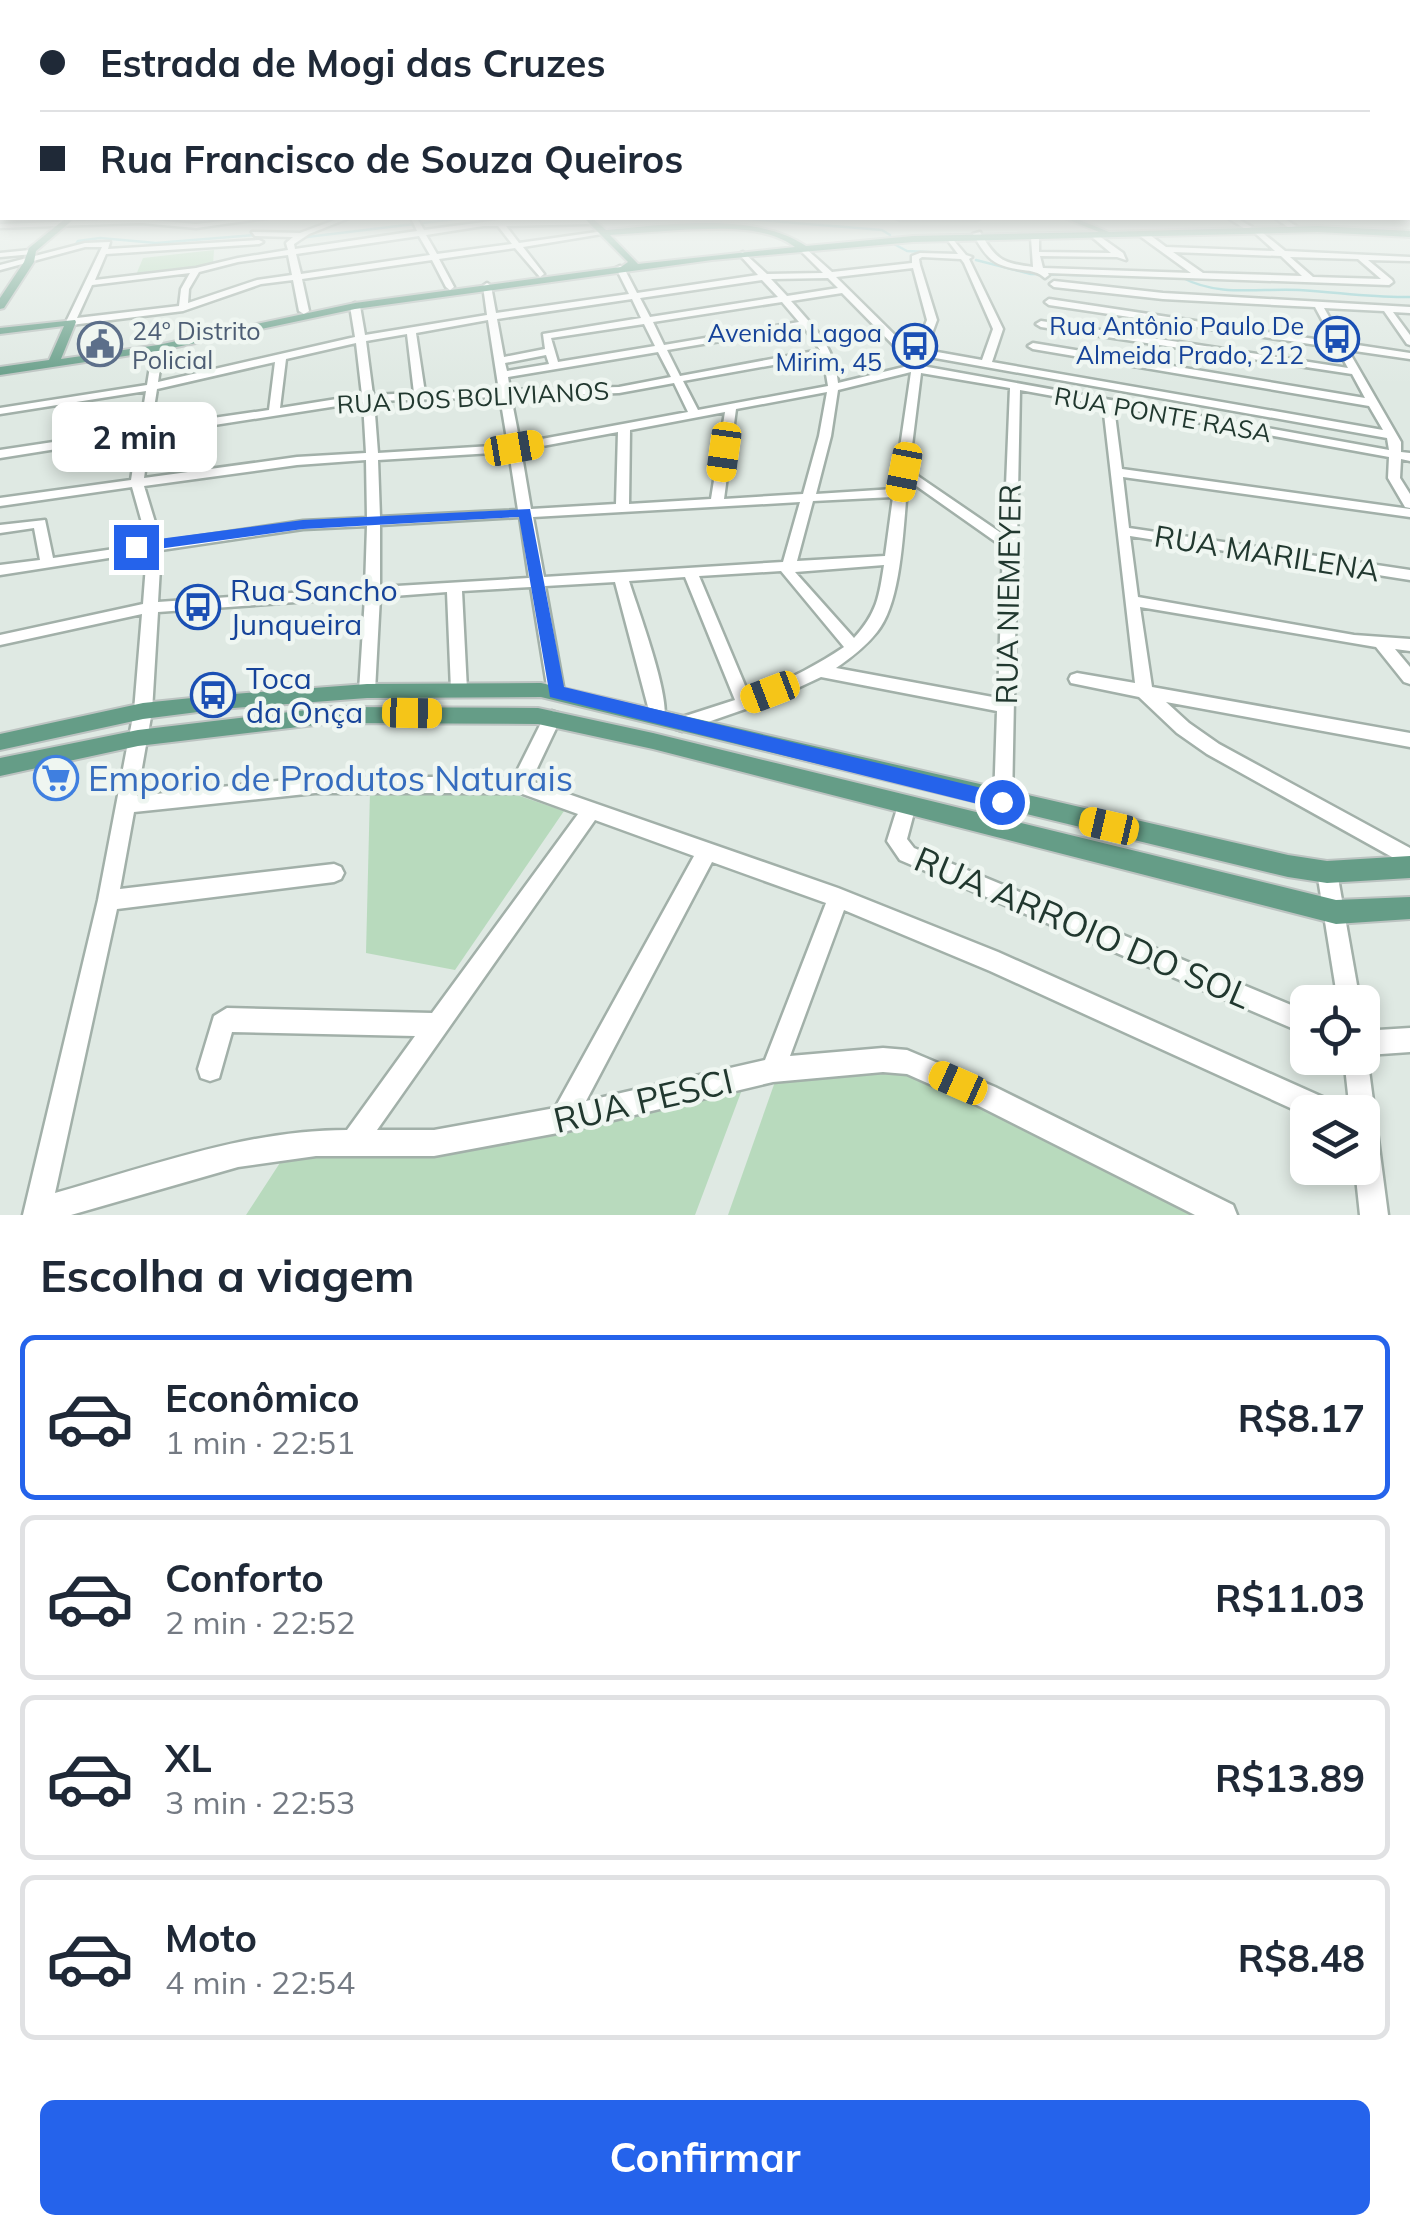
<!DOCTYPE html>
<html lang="pt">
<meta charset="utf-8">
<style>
body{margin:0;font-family:Mulish,sans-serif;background:#f6f6f7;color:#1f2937;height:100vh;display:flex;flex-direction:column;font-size:38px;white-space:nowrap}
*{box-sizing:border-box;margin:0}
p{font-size:32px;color:#747a83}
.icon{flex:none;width:55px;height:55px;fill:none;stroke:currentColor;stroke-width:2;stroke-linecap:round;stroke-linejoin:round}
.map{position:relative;height:1215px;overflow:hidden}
.panel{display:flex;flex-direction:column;background:#fff;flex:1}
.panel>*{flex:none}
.guide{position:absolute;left:0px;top:0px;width:1410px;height:220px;box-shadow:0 5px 15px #0003;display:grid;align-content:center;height:220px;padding:0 40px;background:#fff}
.buttons{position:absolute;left:1290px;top:985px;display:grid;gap:20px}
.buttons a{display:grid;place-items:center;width:90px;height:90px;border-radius:15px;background:#fff;box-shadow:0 5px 15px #0003;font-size:50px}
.end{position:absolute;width:45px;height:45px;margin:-22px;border:12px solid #2563eb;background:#fff;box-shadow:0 0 0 5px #fff}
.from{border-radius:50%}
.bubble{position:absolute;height:70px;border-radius:15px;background:#fff;box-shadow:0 5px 15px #0003;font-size:32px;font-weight:700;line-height:70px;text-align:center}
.car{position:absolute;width:30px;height:60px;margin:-30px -15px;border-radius:12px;box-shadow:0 0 8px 2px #0007;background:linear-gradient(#f5c518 24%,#345 0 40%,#f5c518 0 76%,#345 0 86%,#f5c518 0)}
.guide b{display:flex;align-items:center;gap:35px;height:95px;font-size:38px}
.guide b+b{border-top:2px solid #e0e1e3}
.guide i{width:25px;height:25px;background:#1f2937}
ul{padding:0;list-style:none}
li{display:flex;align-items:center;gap:30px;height:165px;margin:0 20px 15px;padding:0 20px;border:5px solid #e0e1e3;border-radius:15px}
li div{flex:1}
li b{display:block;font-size:38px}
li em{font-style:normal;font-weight:700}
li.current{border-color:#2563eb}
li>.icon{width:90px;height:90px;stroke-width:1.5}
h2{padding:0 40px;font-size:45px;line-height:120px}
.action{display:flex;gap:20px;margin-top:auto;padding:20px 40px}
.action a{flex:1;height:115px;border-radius:15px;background:#2563eb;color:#fff;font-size:40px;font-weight:700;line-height:115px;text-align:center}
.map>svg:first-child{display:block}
</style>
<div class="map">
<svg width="1410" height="1215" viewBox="0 0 1410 1215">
<rect width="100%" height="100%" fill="#dfe9e3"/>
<g fill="#b8dabd">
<polygon points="214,250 213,265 136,275 143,258"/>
<polygon points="502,790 564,811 455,970 366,953 370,791"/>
<polygon points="907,1072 1044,1135 1203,1215 728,1215 777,1076"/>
<polygon points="743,1087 695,1215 246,1215 287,1152 455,1152"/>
</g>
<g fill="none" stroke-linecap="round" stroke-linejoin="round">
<g stroke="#88cbcd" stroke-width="2.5">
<polyline points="736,218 882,230 890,235"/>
<polyline points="307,237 464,218"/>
<polyline points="894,244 907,251 948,253"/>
<polyline points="74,247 78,241 100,238 156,243 255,235"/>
<polyline points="976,260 1031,274 1164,277"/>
<path d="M1183,278c36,19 76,10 116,12 38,2 73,8 111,7"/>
</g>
<defs>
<g id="minor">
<polygon points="249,218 267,218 196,228 141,223 0,228 0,224 141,219 196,224"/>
<path d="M340,218h9l-40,16 -15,10 1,5 122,-18 -6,-13h6l7,12 75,-10h93l4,2 -4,2 -86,2 13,17 85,-12 4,2 -85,14 21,27 -4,3 -25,-29 -76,11 15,28 -4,3 -4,-3 -14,-27 -130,19 7,32 -5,3 -5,-3 -6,-31 -32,4 -78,27 -112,14 -5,-3 36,-75h-17l-85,23v-5l85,-22 25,-1 -2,7 151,-9 4,2 -4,2 -153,10 -11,26 101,-12 42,-10 50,-8 -2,-7 7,-6 -38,-1 -3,-4 48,1zM483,226h15l14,18 -75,10 -11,-19zM419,236l11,19 -129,19 -5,-20zM288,255l4,20 -35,5 -69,23 1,-14 10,-17 39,-10zM190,273l-9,16 -2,17 -102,12 15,-33z"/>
<polygon points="896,218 981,218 977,220 900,220"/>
<polygon points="1228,218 1236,218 1252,227 1245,229"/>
<polygon points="1275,218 1283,218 1296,226 1289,228"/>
<path d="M1258,229l27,22 125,6v4l-42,-1 24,20 1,2 -4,3 -341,-12 1,2 -4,3c-7,-6 -13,-7 -22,-8 -30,-4 -36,-11 -50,-36l7,-2c16,28 22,31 53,35l-2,-30 4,-2 4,2v15l72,1 -19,-16 3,-4 28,20 3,7 -9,-3 -77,-1 3,12 148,5 -51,-37v-4h6l20,15 109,4 -20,-18zM1173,252l108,4 21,20 -99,-3zM1290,257l68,2 23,20 -68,-2z"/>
<path d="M950,236l16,19 6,2 -3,2 34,70 -11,33 391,68 -14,-24 -336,-57 -5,-3 5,-3 332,55 -13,-24 -311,-47 -5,-3 5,-3 307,47 -11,-20 -288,-43 -4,-3 4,-3 285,43 -19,-35 -152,-8 -109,-12 -4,-3 4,-3 109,12 247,14v6l-17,-1 17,23v10l-3,-1 -23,-33 -60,-3 20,35 66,10v6l-62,-9 53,92v10l9,1v8l-9,-2 -1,19 10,16v14l-5,-1 -17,-29 1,-21 -275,-50 8,62 288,40v8l-287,-40 6,51 281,42v10l-280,-44 8,61 216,38 56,4v12l-15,-2 15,18v17l-6,-2 -28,-35 -236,-40 12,80 258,46v14l-244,-45 23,21 30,21 191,104v19l-203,-113 -30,-21 -38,-36 -68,-14 -2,-4 2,-4 6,-2 58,10 -32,-278 -83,-15 -8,412 -2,6 -7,2 -7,-2 -2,-6 3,-91 -176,-34 -47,22 -92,32 -6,-2 -3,-5 3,-5 59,-19 -50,-123 -56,4c9,29 42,116 35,141l-6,2 -6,-2 -37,-140 -70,4 19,106 -2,4h-12l-2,-4 -17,-105 -69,4 5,99 -2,4h-12l-2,-4 -4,-98 -67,5 -5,94 -2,4h-12l-2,-4 6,-94 -207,15 -6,99 -15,85 178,-19h199l32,-64 6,-2 6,2 3,5 -30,63 307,107 160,64 338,151 3,9h-31v4l-318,-145 -146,-61 -54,146 93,-8 24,2 88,37 238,118 4,10h-42l-218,-110 -70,-31 -24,-2 -110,10 -210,50 -129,24h-118l-78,11 -167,48h-48l75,-315 36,-189 8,-97 -142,31v-10l143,-31 4,-52 -147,23v-10l40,-5 -6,-32 -34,5v-8l45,-5 8,38 95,-14 -16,-57 -132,19v-8l131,-18 7,-44 -138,22v-8l140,-21 6,-38 -146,23v-6l147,-23 6,-37 5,-3 5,3 -5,34 197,-45 -5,-31 5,-3 5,3 5,29 122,-20 -4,-29 4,-3 4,3 5,27 133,-19 -13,-26 4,-2 4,2 13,25 121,-18 -19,-21 4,-2 24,22 56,-1 -22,-22v-4h3l28,25 80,-9v-7l8,-3 38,1 -12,-16zM922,257l39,2 3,4 29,66 -11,31 -56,-10 11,-30 -17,-55 -1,-6zM913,268l14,52 -13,34 -78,-77zM828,278l10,10 -51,8 -16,-17zM762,280l16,17 -128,20 -10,-19zM842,293l70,71v1l-74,18c-3,-36 -24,-56 -47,-82zM632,299l9,19 -98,16 2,15 -41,8 -7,-38zM782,302l17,20 -135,23 -11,-23zM488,320l11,71 -74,2 -9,-60zM644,324l11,22 -97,16 -7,-24zM804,327l16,23 -140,26 -13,-26zM407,334l7,59 -41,2 -7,-54zM356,343l6,52 -82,13 6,-49zM658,352l13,25 -52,10 -109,3 -2,-13zM546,355l3,9 -42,7 -2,-8zM823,356l5,30 -130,24 -15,-29zM924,356l463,82 2,12 -467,-84zM275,362l-6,48 -118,17 6,-38zM911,372l-17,117 -78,5 15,-58 7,-46zM921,373l89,15 -6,147 -95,-65zM674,383l14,29 -168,31 -9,-46 108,-4zM827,392l-8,44 -16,58 -79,5 12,-90zM500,397l8,48 -130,8 -4,-52zM363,402l3,51 -69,4 -153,21 6,-43zM725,412l-14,87 -82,5 1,-74zM618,432l-2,72 -85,5 -10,-59zM509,452l9,58 -138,7 -2,-57zM366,460l1,58 -64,3 -142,21 -17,-56 153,-21zM908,480l95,67 -5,151 -162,-30c16,-11 29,-21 41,-36 26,-32 26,-110 31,-152zM893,497l-8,59 -88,5 16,-60zM800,502l-17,60 -239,15 -11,-60zM520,517l9,61 -149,9v-62zM367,526l-2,62 -207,14 3,-52 142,-21zM884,565c-5,32 -7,48 -30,73l-59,-66zM781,571l63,76c-30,20 -61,36 -95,48l-50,-119zM315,793h205l58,21 -146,199 -205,-5 -13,8 -16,53 3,9 9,3 9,-3 13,-46 183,4 -68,94c-100,0 -196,36 -292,63l62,-284 217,-27 7,-3 3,-6 -3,-6 -7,-3 -214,25 14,-77zM595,820l99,36 -139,252 -121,22h-57zM712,862l114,41 -61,157 -179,41z"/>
<polygon points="30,250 34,252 33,254 0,257 0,253"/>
<polygon points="907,797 914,799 916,805 907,839 914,848 1308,1012 1308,1035 900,860 887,841 900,799"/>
<polygon points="1327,863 1334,866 1337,872 1360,1002 1338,1002 1317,872 1320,866"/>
<polygon points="1410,1028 1410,1052 1367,1055 1388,1215 1360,1215 1355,1168 1362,1168 1362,1112 1350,1112 1344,1058 1362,1058 1362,1031"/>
</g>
<g id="major">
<polygon points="66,218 75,218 36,251 34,262 4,308 0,309 0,298 24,262 29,248"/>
<path d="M584,218h8l14,12c58,-5 149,-19 200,16l107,-10 186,-4 -35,-14h11l34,14 209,-6 92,5v6l-92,-5 -405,10 -201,18 -357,49 -197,42 -158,24v-8l49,-7 15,-34 -64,8v-6l75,-8 1,2 -15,37 97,-14 197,-42 266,-36 7,-5zM679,230c36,-1 84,-6 116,17l-157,17 -28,-29z"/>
<polygon points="541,683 1288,855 1327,861 1410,856 1410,878 1327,883 1288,877 541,697 367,698 221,709 143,719 0,750 0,734 143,703 221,695 367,684"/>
<polygon points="332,707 538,708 653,733 1336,900 1410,897 1410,919 1336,924 653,749 538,724 332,723 138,746 0,776 0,758 138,730"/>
</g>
</defs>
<use href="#minor" stroke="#a2b0a9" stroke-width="5"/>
<use href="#major" stroke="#bcc3c1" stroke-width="4"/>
<use href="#minor" fill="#fff" fill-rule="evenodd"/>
<use href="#major" fill="#659d87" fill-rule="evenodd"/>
</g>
<linearGradient id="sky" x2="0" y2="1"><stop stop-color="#81bddd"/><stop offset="0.56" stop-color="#f1f5f2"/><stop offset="1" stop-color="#f1f5f2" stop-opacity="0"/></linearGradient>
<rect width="1410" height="385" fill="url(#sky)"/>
<polygon fill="#2563eb" points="530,509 564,687 1002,793 1013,802 1010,808 1002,810 550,697 519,517 303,529 136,552 128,547 136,542 303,520"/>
<defs>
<symbol id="bus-ring" viewBox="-11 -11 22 22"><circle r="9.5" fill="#eff6f1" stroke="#1a4fb4" stroke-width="1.5"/><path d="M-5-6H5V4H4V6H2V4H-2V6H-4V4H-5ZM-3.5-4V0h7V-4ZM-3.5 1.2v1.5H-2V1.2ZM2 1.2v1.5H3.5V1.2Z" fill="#1a4fb4"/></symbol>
<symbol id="civic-ring" viewBox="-11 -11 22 22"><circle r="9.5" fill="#eff6f1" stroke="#5c6f8a" stroke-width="1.5"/><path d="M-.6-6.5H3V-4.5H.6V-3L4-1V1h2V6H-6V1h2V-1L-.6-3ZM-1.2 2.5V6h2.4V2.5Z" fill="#5c6f8a"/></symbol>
<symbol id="supermarket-ring" viewBox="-11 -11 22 22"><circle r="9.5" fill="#eff6f1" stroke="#3f7fe0" stroke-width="1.5"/><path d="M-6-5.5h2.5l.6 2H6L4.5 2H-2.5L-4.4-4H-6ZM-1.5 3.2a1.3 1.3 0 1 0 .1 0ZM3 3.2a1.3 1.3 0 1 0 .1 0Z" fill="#3f7fe0"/></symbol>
</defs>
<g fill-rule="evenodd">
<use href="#bus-ring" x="1312" y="314" width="50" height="50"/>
<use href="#civic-ring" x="75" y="319" width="50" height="50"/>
<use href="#bus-ring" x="890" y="321" width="50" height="50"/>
<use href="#bus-ring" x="173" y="582" width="50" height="50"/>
<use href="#bus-ring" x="188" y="670" width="50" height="50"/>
<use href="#supermarket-ring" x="31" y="753" width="50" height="50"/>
</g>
<g text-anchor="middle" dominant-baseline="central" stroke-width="9" stroke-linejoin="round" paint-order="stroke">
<g font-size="25" fill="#164399" stroke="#eff6f1" text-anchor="end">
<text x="1304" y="325">Rua Antônio Paulo De<tspan x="1304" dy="29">Almeida Prado, 212</tspan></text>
<text x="882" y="332">Avenida Lagoa<tspan x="882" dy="29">Mirim, 45</tspan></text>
</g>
<g font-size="25" fill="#4e5e75" stroke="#eff6f1" text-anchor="start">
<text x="132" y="330">24º Distrito<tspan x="132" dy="29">Policial</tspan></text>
</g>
<g font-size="25" fill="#21382f" stroke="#eff6f1">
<text transform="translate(473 397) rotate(-3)">RUA DOS BOLIVIANOS</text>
<text transform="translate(1163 414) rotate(10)">RUA PONTE RASA</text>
</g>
<g font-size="30" fill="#21382f" stroke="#eff6f1">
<text transform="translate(1267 553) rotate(9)">RUA MARILENA</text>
<text transform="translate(1008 594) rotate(-89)">RUA NIEMEYER</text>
</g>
<g font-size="30" fill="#164399" stroke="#eff6f1" text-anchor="start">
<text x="230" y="590">Rua Sancho<tspan x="230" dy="34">Junqueira</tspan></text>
<text x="246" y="678">Toca<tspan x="246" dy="34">da Onça</tspan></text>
</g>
<g font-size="35" fill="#366cbe" stroke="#eff6f1" text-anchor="start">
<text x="88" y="778">Emporio de Produtos Naturais</text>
</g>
<g font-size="35" fill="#21382f" stroke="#eff6f1">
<text transform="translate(1083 927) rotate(23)">RUA ARROIO DO SOL</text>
<text transform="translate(643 1100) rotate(-13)">RUA PESCI</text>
</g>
</g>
</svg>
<div class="buttons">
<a><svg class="icon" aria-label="locate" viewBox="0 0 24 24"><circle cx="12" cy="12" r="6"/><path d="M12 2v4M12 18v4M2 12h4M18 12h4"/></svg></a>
<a><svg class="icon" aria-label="layers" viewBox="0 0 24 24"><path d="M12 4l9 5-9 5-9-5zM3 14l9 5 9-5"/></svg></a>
</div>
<i class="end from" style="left:1002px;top:802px"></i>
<i class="end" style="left:136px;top:547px"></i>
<div class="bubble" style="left:52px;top:402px;width:165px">2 min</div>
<i class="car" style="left:514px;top:448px;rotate:80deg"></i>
<i class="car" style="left:724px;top:452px;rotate:188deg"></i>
<i class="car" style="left:904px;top:472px;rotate:191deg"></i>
<i class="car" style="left:770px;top:692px;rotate:249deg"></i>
<i class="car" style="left:412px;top:713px;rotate:91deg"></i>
<i class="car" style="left:1109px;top:826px;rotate:283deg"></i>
<i class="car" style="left:958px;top:1083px;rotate:294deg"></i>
<div class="guide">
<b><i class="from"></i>Estrada de Mogi das Cruzes</b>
<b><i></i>Rua Francisco de Souza Queiros</b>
</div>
</div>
<section class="panel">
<h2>Escolha a viagem</h2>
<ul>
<li class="current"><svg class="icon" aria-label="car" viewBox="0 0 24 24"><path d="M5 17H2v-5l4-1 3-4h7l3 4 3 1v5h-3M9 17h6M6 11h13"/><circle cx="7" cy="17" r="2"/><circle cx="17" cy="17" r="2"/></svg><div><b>Econômico</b><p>1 min · 22:51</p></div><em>R$8.17</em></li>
<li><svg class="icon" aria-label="car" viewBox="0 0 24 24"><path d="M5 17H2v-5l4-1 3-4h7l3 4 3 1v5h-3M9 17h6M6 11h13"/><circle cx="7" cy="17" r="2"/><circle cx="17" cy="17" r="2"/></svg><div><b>Conforto</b><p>2 min · 22:52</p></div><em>R$11.03</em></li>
<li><svg class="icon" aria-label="car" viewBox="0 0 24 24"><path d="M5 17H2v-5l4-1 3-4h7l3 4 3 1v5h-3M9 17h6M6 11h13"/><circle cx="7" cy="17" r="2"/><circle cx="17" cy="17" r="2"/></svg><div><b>XL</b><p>3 min · 22:53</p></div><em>R$13.89</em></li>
<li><svg class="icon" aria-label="car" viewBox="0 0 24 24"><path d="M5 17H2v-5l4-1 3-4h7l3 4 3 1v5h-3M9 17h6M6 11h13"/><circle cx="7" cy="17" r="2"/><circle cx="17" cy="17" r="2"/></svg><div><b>Moto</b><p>4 min · 22:54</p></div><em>R$8.48</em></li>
</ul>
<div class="action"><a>Confirmar</a></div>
</section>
